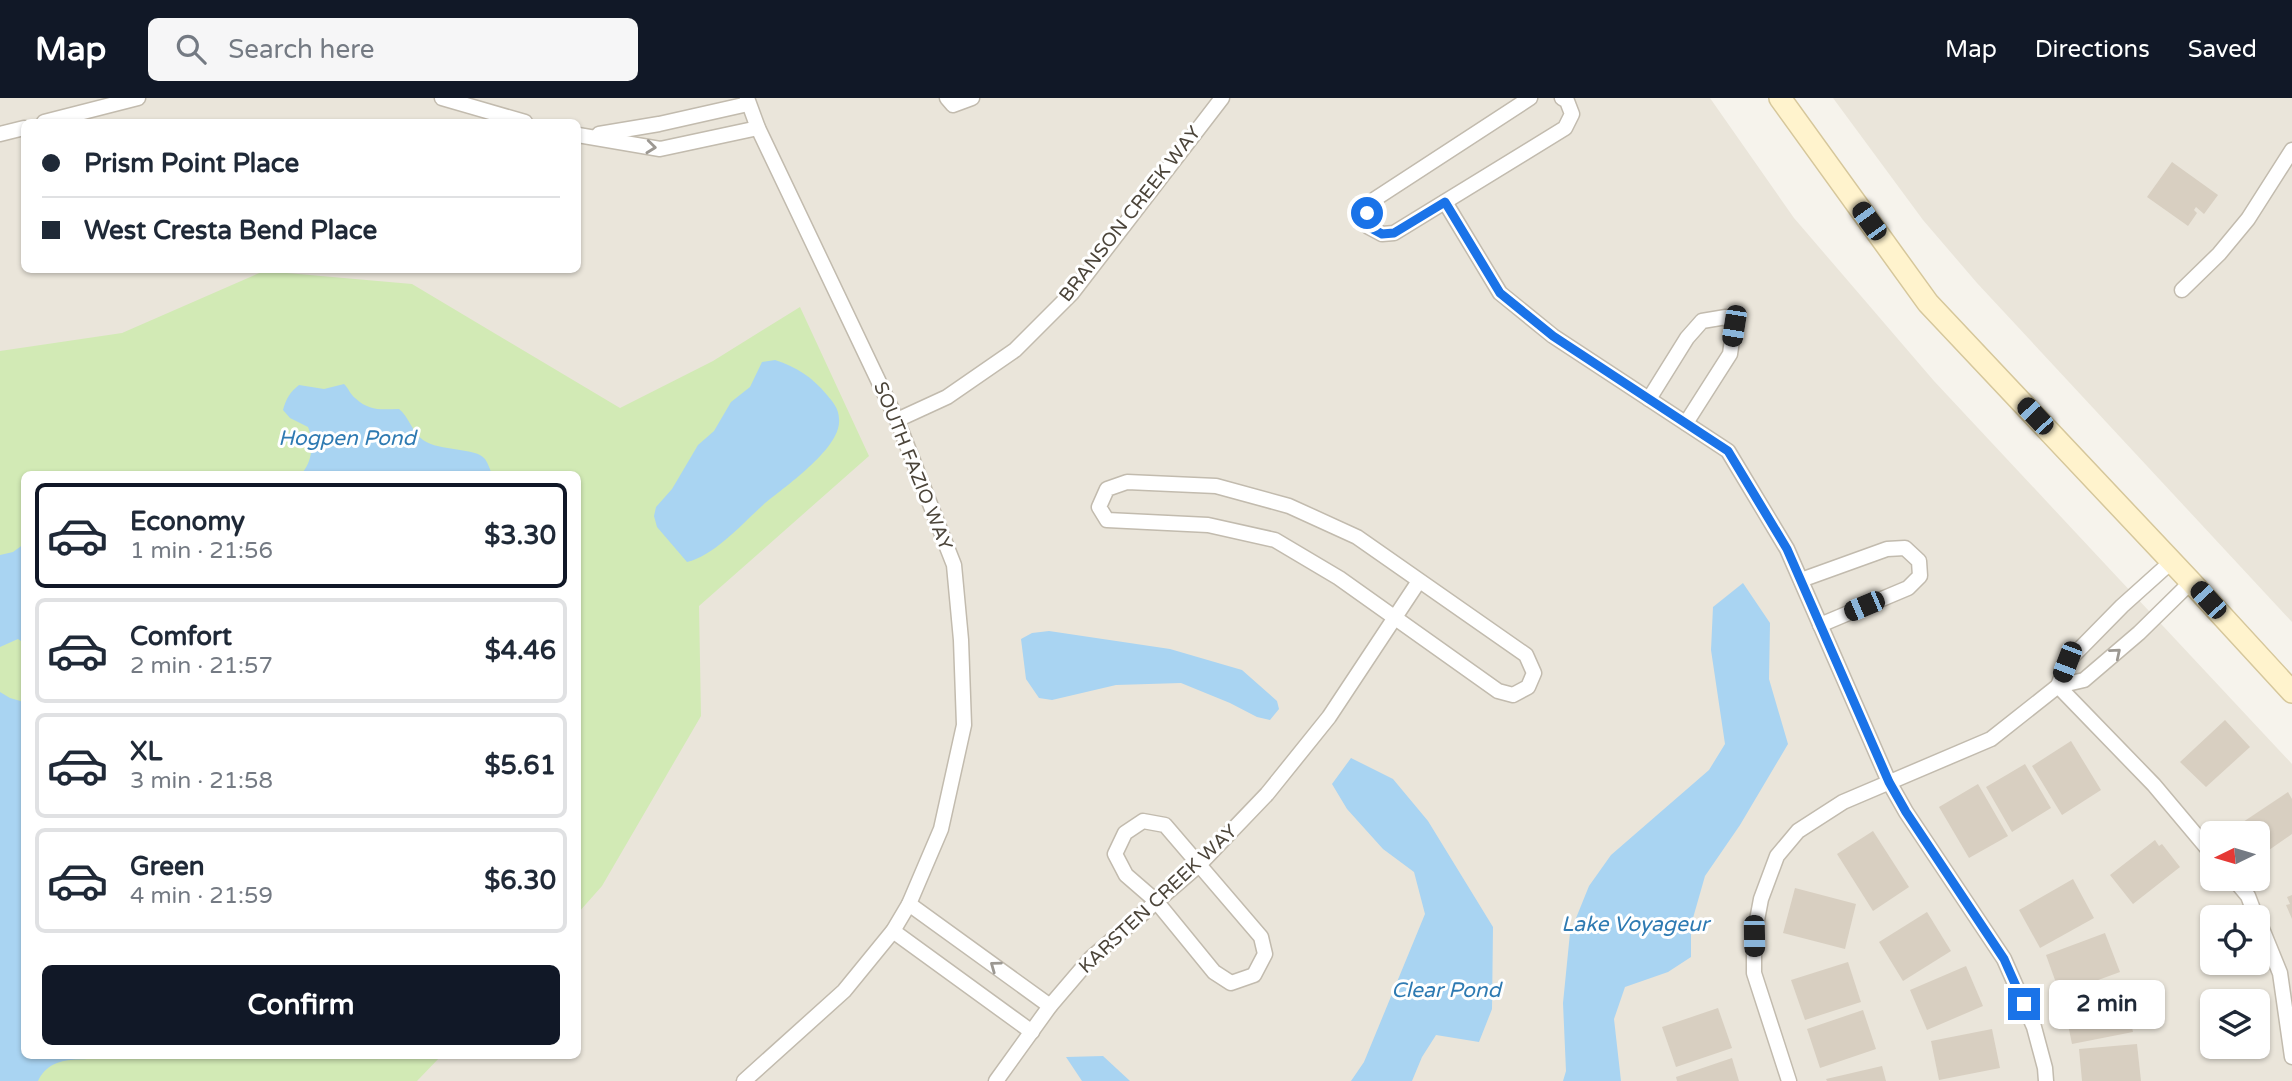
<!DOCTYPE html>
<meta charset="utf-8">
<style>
body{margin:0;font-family:"Varela Round",sans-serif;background:#f6f6f7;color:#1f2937;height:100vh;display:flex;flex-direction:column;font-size:26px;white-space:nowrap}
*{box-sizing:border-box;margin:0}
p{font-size:23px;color:#747a83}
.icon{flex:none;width:38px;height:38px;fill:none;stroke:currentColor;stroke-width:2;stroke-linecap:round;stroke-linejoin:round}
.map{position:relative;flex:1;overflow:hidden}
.side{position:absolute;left:21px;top:373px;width:560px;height:588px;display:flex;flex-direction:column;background:#fff;border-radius:10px;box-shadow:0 2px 5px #0004}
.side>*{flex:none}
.banner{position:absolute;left:21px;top:21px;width:560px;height:154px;border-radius:10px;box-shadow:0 2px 5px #0004;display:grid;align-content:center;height:154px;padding:0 21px;background:#fff}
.needle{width:46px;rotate:265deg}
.fabs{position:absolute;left:2200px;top:723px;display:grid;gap:14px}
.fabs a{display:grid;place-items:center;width:70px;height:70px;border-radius:10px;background:#fff;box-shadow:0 2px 5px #0004;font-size:35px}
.end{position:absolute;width:32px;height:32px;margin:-16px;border:9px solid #1a73e8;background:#fff;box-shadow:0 0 0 4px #fff}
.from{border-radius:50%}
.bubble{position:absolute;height:49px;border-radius:10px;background:#fff;box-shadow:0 2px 5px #0004;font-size:23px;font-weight:800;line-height:49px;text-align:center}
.car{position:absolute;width:21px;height:42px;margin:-21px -10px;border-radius:9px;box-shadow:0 0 5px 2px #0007;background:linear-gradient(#222 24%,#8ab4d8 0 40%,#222 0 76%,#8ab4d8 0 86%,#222 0)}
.banner b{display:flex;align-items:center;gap:24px;height:66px;font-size:26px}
.banner b+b{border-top:2px solid #e0e1e3}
.banner i{width:18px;height:18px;background:#1f2937}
ul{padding:12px 0 0;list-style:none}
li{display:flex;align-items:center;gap:21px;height:105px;margin:0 14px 10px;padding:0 7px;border:4px solid #e0e1e3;border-radius:10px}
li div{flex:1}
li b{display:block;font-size:26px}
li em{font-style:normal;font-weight:800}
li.on{border-color:#111827}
li>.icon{width:63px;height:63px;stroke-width:1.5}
.action{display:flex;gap:14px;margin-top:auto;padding:14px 21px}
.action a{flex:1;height:80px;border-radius:10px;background:#111827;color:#fff;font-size:28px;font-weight:800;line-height:80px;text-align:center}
header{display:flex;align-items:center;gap:42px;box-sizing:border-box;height:98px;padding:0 35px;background:#111827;color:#fff}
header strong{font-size:33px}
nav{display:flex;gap:38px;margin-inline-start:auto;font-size:24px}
.search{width:490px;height:63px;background:#f6f6f7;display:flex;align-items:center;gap:18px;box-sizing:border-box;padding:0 24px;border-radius:10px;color:#747a83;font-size:26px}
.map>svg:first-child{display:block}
</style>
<header>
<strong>Map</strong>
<div class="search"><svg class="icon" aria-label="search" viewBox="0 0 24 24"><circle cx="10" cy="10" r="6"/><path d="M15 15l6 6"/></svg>Search here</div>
<nav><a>Map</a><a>Directions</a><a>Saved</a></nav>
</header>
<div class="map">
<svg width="2292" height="983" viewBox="0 0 2292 983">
<rect width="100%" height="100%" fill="#f6f3ec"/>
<g fill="#eae5da" fill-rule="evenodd">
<path d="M0,0h1710l84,120 140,163 358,383v317h-2292zM24,24h554v148h-554zM24,376h554v581h-554zM2212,735h46v45h-46zM2212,819h46v45h-46zM2212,903h46v45h-46z"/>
<polygon points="1833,0 2292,0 2292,524 1977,185 1923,122"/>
</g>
<polygon fill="#d2eab5" points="264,173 412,186 620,310 713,263 800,209 869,358 699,508 701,618 602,788 578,815 578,376 24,376 24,957 442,957 417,983 0,983 0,253 122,235"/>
<g fill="#a9d4f2">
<path d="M775,262c22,7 37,17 52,35 6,7 12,14 12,24 3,29 -55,68 -76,86 -21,19 -49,51 -76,57l-30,-35 -3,-11 2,-9 16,-18 26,-44 16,-14 17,-29 19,-15 12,-25z"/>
<path d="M344,286c5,5 6,10 11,14 15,14 27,11 44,11 10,8 13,23 24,31 17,12 53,7 62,19 3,4 5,11 7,15h-191c12,-12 13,-32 7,-47l-18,-9 -7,-8c3,-11 7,-18 16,-25l25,4z"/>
<polygon points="24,446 24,545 18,541 0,549 0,457 13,454"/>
<polygon points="1743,485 1770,525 1769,581 1788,646 1740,727 1705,778 1691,827 1691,859 1668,874 1625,889 1614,921 1621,983 1563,983 1566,973 1563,905 1570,835 1589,788 1611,757 1709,672 1725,646 1711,552 1713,509"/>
<polygon points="1049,533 1170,551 1242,572 1277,603 1279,611 1270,622 1257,619 1230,605 1181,585 1116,587 1052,602 1039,600 1026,581 1021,541 1032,535"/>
<path d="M0,594l10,6 14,4v353h94c-29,10 -64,-6 -80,26h-38z"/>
<polygon points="1351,660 1393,681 1428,723 1493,829 1492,911 1479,944 1436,937 1422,959 1412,983 1351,983 1364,964 1425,816 1414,774 1383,751 1347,711 1332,686"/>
<polygon points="1103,958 1130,983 1082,983 1066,959"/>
</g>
<g fill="#d8cfc1">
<polygon points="2172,64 2218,97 2204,116 2196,109 2194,112 2197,115 2188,128 2147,99"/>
<polygon points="2225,622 2250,649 2206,689 2180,664"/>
<polygon points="2071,643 2101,692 2062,717 2032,668"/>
<polygon points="2025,666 2051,710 2012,734 1986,689"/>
<polygon points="1978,686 2008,738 1969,760 1939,709"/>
<polygon points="2288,694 2292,701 2292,736 2259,759 2258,735 2243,735 2248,731 2243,724"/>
<polygon points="1873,733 1909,789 1873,813 1837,756"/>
<polygon points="2155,742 2159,748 2162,746 2180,769 2133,806 2110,777"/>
<polygon points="2073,781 2094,820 2040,850 2019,812"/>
<polygon points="1795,790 1856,806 1845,851 1783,835"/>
<polygon points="2292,797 2292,821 2286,807 2290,806 2287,799"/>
<polygon points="1927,814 1951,853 1903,883 1879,844"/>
<polygon points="2105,835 2120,874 2060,896 2046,857"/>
<polygon points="1848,864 1861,904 1805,922 1791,882"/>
<polygon points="1966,868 1983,908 1927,932 1910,892"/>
<polygon points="2124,890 2133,934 2072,946 2063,902"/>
<polygon points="1718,910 1732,950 1676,969 1662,929"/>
<polygon points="1863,912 1876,951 1820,970 1807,931"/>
<polygon points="1992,931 2000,970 1939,982 1931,943"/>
<polygon points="2137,946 2141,983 2082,983 2079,951"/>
<polygon points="1732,960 1739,983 1677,983 1676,979"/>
<polygon points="1882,968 1886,983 1827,983 1826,981"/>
</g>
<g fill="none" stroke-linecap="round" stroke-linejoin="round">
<defs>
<g id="minor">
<polyline points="442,0 525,24"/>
<polyline points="947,0 953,7 972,0"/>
<polyline points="1530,0 1375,101 1367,115 1369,129 1382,136 1394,135 1565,30 1572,16 1567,3 1562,0"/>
<polyline points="44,24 138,0"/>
<polyline points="0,36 24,30"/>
<polyline points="599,36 659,26 748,6"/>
<polyline points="578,37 660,51 758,30"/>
<polyline points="1445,104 1500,195 1553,238 1728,353 1787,451 1889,684 1906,714 2004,861 2034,929 2045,970 2046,983"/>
<polyline points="2182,192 2219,156 2248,121 2292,52"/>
<polyline points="1649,301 1687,240 1702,223 1726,219 1734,228 1730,256 1686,325"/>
<polyline points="897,322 947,299 1015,252 1072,195 1222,0"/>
<polygon points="1127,384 1216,388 1289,408 1357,439 1526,557 1534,575 1528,589 1513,597 1498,593 1339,480 1275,442 1208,427 1107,422 1099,409 1107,391"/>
<polyline points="1801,482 1887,451 1905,450 1919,463 1920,478 1908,490 1820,527"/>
<polyline points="2058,588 2154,687 2212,756"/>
<polyline points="2058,588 2067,564 2122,508 2171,464"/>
<polygon points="1143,723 1165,727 1261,839 1265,856 1254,877 1231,885 1214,874 1156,803 1126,777 1115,756 1125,735"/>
<polyline points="2233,780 2248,798 2256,819"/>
<polyline points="909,806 1050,908"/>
<polyline points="2258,821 2280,875 2292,959"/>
<polyline points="893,833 1032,934"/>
<polyline points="744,983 844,893 893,833 909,806 941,731 964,627 961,542 954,467 897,322 758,30 747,0"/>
<polyline points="996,983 1050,908 1091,860 1199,767 1267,696 1329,619 1419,483"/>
<polyline points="1789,983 1754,875 1754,838 1761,801 1777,758 1798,733 1843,704 1991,641 2058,588 2084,582 2139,535 2191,484"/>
</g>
<polyline id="secondary" points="1780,0 1928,205 2191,484 2292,594"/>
</defs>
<use href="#minor" stroke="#c2bbae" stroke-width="17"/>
<use href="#secondary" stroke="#d6c79b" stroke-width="24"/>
<use href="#minor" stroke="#fff" stroke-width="14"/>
<use href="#secondary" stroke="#fff3cd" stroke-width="21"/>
</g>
<defs><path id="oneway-chevron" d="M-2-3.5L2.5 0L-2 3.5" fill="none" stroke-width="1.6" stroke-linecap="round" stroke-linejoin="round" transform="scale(1.75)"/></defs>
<g stroke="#9c9892">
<use href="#oneway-chevron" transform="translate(651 49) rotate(6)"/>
<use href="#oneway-chevron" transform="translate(2116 555) rotate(-40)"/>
<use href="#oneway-chevron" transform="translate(995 868) rotate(-144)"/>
</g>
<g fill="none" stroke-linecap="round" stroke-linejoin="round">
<polyline stroke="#1a73e8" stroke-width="9" points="1367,115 1369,129 1382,136 1394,135 1445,104 1500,195 1553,238 1728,353 1787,451 1889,684 1906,714 2004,861 2024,906"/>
</g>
<g text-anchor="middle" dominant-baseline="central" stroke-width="6" stroke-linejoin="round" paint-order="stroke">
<g font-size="19" fill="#4b4439" stroke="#fff">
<text transform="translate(1130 116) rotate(-52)">BRANSON CREEK WAY</text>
<text transform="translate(913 368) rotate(68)">SOUTH FAZIO WAY</text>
<text transform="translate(1158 801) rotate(-43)">KARSTEN CREEK WAY</text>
</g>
<g font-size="21" font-style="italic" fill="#2e7ab2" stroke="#fff">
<text x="347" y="340">Hogpen Pond</text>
<text x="1635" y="826">Lake Voyageur</text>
<text x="1446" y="892">Clear Pond</text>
</g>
</g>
</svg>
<div class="fabs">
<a><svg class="needle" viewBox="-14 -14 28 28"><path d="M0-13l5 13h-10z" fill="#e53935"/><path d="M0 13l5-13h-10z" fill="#747a83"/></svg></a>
<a><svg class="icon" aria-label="locate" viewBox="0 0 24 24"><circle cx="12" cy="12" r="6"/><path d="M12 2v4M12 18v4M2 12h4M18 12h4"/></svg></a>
<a><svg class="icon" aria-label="layers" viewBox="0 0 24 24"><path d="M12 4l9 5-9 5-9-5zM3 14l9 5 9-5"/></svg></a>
</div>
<i class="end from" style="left:1367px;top:115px"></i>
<i class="end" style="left:2024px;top:906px"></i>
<div class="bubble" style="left:2049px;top:882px;width:116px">2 min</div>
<i class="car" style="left:1869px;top:123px;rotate:324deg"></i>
<i class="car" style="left:1734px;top:228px;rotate:189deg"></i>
<i class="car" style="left:2035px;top:318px;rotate:317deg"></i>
<i class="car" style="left:2208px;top:502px;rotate:318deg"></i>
<i class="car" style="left:1864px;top:508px;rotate:247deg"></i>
<i class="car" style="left:2067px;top:564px;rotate:201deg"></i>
<i class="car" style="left:1754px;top:838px;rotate:179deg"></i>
<div class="banner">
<b><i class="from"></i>Prism Point Place</b>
<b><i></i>West Cresta Bend Place</b>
</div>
<section class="side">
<ul>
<li class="on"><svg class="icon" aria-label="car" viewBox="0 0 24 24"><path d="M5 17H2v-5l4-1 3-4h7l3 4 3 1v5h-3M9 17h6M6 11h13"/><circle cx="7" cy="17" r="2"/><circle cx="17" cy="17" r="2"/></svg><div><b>Economy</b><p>1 min · 21:56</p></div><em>$3.30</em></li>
<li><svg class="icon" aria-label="car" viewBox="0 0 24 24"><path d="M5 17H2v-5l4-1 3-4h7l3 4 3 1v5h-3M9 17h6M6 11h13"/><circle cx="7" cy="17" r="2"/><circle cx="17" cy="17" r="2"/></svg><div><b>Comfort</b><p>2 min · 21:57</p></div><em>$4.46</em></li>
<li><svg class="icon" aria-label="car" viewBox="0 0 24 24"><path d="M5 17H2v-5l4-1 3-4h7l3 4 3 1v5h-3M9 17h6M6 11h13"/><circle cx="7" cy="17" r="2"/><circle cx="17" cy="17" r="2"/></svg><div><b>XL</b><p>3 min · 21:58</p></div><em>$5.61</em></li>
<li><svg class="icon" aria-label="car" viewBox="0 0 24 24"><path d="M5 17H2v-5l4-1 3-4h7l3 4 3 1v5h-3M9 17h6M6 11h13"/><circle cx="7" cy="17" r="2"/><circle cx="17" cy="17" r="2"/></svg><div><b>Green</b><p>4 min · 21:59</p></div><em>$6.30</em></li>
</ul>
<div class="action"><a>Confirm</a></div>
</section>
</div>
